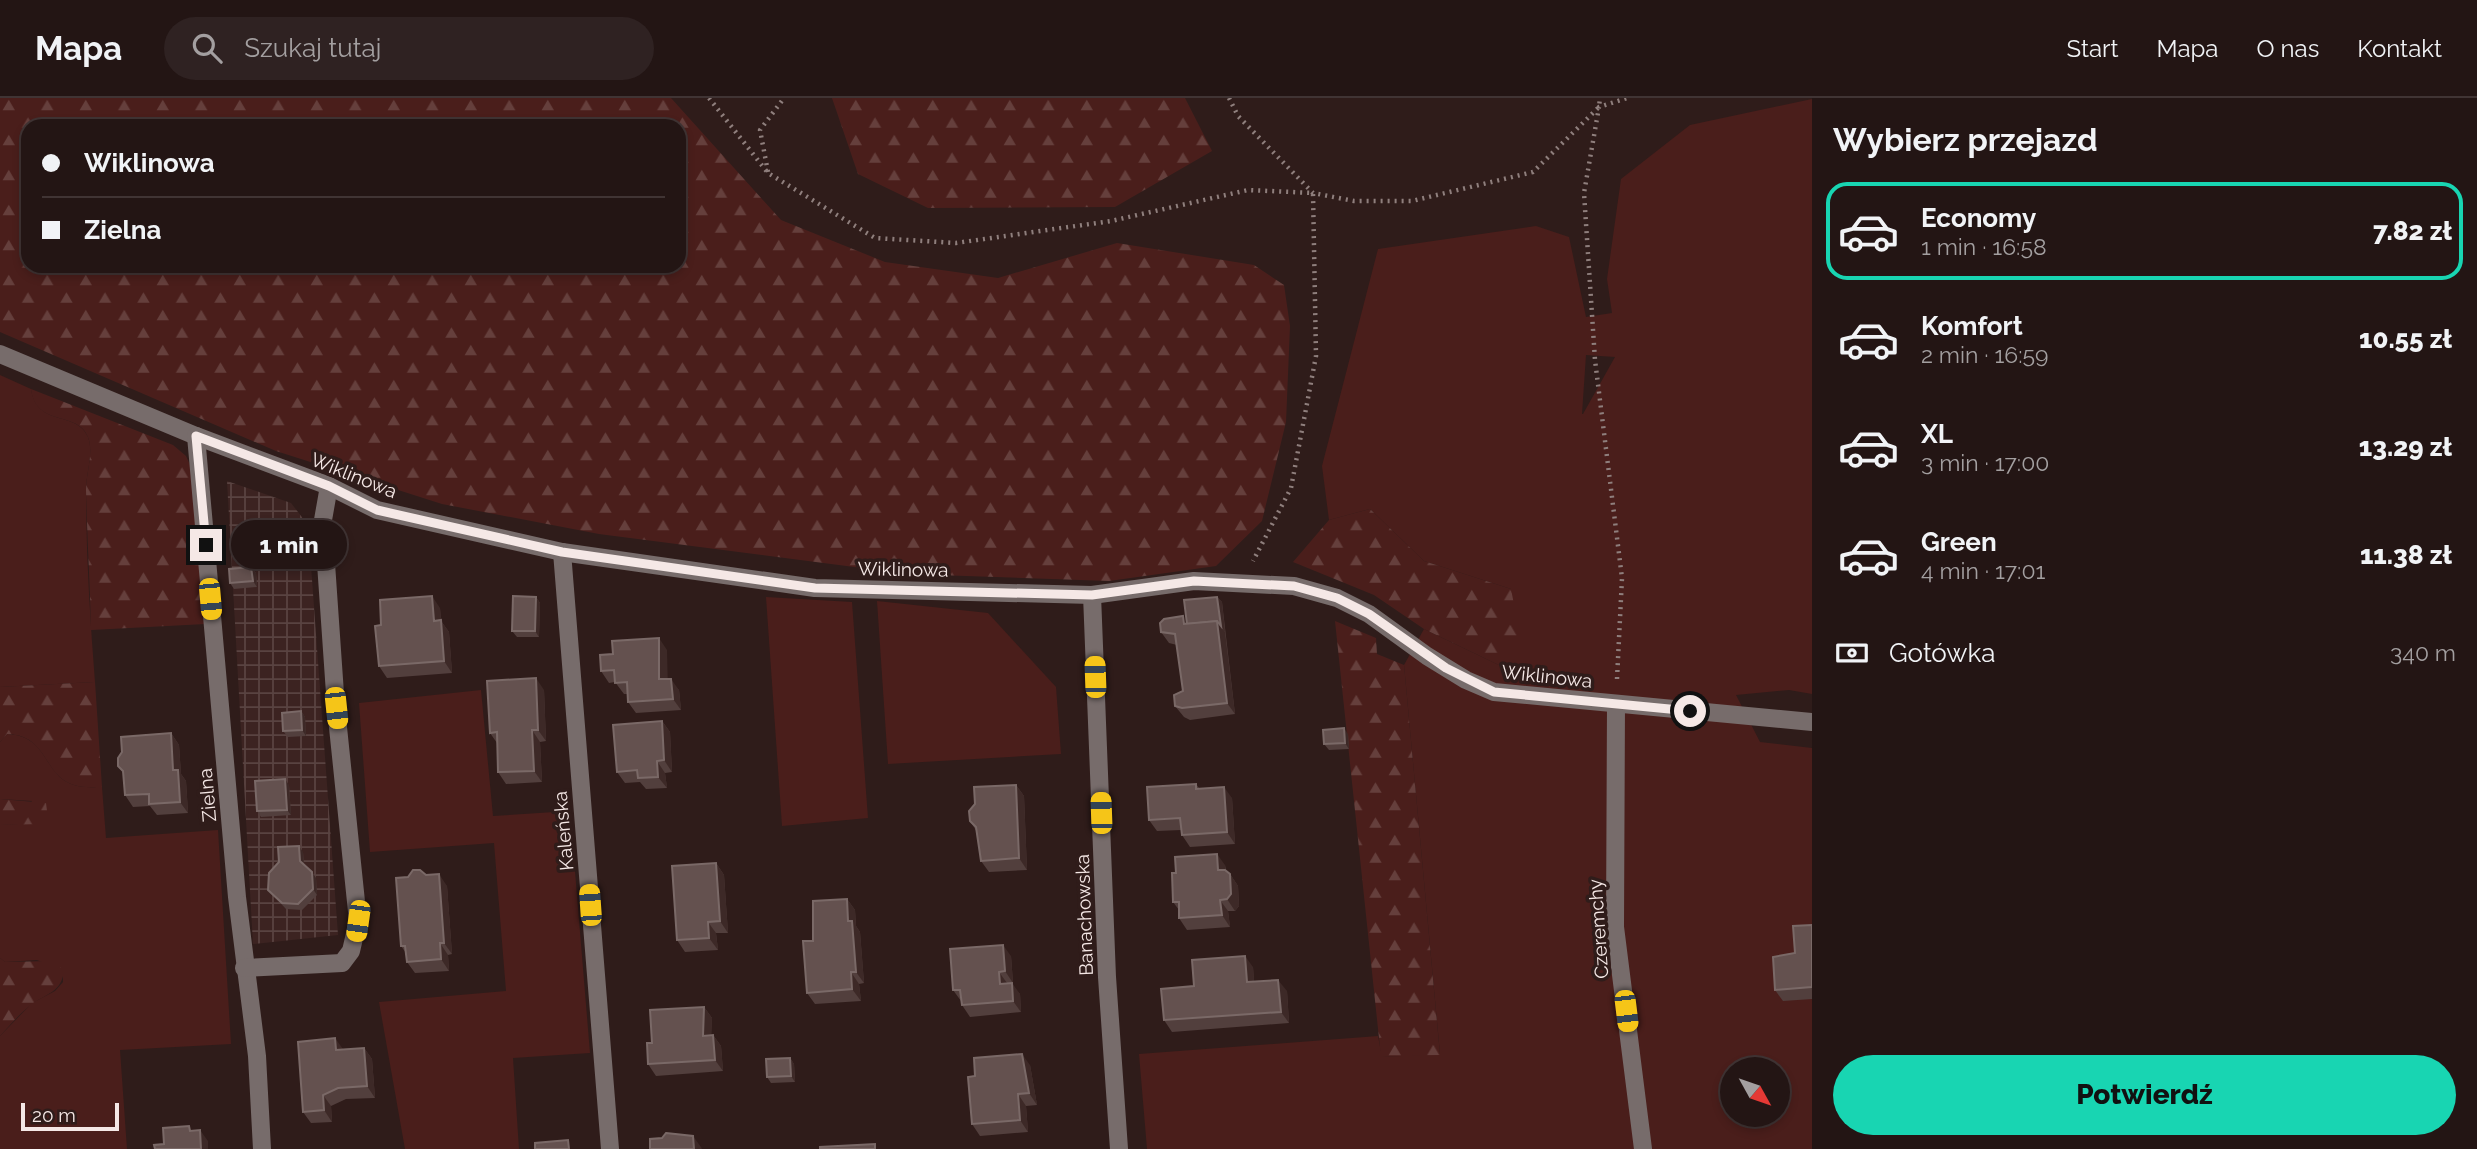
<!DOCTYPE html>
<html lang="pl">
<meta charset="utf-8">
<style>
body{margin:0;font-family:Raleway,sans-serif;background:#2f2222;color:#f1f3f6;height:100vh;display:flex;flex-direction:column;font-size:26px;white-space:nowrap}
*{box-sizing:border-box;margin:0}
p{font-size:23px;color:#a39fa0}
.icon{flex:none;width:38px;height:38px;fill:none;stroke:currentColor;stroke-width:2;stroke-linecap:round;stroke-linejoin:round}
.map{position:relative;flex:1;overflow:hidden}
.details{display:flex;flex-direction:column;background:#231514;width:665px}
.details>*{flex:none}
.top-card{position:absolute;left:21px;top:21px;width:665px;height:154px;border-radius:21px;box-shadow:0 4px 10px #0003,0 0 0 2px #403434;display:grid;align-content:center;height:154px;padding:0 21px;background:#231514}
.needle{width:46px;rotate:130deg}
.tools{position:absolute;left:1720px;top:959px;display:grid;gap:14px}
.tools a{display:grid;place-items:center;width:70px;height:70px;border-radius:50%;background:#231514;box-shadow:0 4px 10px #0003,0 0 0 2px #403434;font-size:35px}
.scale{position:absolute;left:21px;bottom:18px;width:98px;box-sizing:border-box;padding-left:7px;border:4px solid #f5e8e6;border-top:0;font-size:19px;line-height:24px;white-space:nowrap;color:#f5e8e6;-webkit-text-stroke:5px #2f1c1a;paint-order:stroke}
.end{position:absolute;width:32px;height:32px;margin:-16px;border:9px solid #f5e8e6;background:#111;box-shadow:0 0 0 4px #111}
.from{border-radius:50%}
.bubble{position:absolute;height:49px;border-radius:24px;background:#231514;box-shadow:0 4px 10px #0003,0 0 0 2px #403434;font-size:23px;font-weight:800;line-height:49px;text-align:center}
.car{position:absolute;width:21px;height:42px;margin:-21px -10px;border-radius:9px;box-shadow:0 0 5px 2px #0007;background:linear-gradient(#f5c518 24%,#345 0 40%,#f5c518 0 76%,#345 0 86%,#f5c518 0)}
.top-card b{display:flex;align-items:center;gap:24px;height:66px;font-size:26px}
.top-card b+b{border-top:2px solid #403434}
.top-card i{width:18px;height:18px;background:#f1f3f6}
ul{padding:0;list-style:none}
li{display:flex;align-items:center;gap:21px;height:98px;margin:0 14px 10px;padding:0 7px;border:4px solid transparent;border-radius:21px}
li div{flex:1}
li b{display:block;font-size:26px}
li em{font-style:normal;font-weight:800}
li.selected{border-color:#18d5b2}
li>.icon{width:63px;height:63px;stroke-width:1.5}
h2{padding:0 21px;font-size:32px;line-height:84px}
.pay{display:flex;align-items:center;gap:18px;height:77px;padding:0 21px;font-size:26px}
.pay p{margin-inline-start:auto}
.action{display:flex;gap:14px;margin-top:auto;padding:14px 21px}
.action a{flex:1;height:80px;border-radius:42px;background:#18d5b2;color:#111;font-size:28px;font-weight:800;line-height:80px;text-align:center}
header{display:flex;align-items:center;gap:42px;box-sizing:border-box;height:98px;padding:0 35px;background:#231514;border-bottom:2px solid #403434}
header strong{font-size:33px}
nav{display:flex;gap:38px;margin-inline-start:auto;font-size:24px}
.search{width:490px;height:63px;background:#2f2222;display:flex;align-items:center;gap:18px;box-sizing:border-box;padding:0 24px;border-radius:38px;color:#a39fa0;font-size:26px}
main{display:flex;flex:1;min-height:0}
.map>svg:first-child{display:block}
</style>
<header>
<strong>Mapa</strong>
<div class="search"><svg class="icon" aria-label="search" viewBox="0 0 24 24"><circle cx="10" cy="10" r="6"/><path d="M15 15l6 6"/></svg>Szukaj tutaj</div>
<nav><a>Start</a><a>Mapa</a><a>O nas</a><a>Kontakt</a></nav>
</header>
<main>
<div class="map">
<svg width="1812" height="1051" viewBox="0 0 1812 1051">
<defs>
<pattern id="industrial-grid" width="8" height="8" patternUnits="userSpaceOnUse" patternTransform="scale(1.75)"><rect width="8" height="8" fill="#3c2321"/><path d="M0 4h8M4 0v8" fill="none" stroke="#594341"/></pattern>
<pattern id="forest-firs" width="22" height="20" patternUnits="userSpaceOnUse" patternTransform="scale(1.75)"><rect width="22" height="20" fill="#4a1e1b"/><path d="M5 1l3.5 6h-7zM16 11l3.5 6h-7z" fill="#653f3c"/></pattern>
</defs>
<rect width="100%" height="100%" fill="#2f1c1a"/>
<polygon fill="url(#industrial-grid)" points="227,383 291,405 308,427 338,837 253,846"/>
<g fill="#4a1e1b" fill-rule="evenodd">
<path d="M1812,1v595l-23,-4 -53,5 24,47 52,6v401h-665l-8,-95 239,-18 4,21 58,-3 -36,-389 20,-36 77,37 10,-77 -87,-28 -54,-52 -41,11 -7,-54 56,-217 158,-23 33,11 17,80 26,-4 -5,-34 14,-100 69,-54zM1586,257l29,2 -32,57h-1zM1732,971h46v46h-46z"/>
<path d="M0,277l31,14c6,39 46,21 57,48 6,15 -2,37 -2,53 0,64 4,128 9,192l-95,5z"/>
<polygon points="766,499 852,504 868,720 782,728"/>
<polygon points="877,503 988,515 1056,589 1061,656 888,666"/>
<polygon points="481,592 493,718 570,713 590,955 513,960 519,1051 405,1051 379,904 506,893 494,745 370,754 359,605"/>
<path d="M7,636c43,2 35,41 67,51 8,3 20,2 28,2l4,51 112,-8 13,214 -111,6 7,99h-127v-113l32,-33 23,-12 8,-9v-12l-26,-10 -32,2 -5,-4v-133l19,-1 13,-23 -32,-2v-57z"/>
</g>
<g fill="url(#forest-firs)" fill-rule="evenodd">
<path d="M0,0h671l110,122 104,42 113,16 119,-35 137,22 30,20 6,41 -4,96 -24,99 -46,45 -107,15 -201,-7 -309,-40 -157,-30 -166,-53 -276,-119zM28,28h651v140h-651z"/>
<polygon points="832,0 1185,0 1212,53 1115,109 928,110 858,76"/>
<path d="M31,291l142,56 13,11 11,24 8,144 -114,6c-1,-47 -4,-93 -5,-140 0,-16 8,-38 2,-53 -10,-27 -52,-9 -57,-48z"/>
<polygon points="1370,411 1424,463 1511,491 1522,548 1501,568 1424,531 1374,497 1293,464 1329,422"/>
<polygon points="1335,523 1376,540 1377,556 1404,567 1440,957 1381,959"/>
<path d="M95,584l7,105c-8,0 -20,1 -28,-2 -32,-10 -25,-50 -67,-51l-7,8v-55z"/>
<polygon points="0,701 46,705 48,721 41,726 0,727"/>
<path d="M0,860l5,4 46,-1 13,9c-2,22 -17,23 -32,34 -12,9 -22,21 -32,32z"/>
</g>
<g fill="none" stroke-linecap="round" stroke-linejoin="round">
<g stroke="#8f7f7d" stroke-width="4.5" stroke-dasharray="2 5" stroke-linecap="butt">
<polyline points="709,0 768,75 875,140 956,145 1111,123 1248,92 1313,95 1316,258 1291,390 1253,463"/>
<polyline points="1229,0 1238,18 1313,95 1354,103 1412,103 1533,74 1599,9 1600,0"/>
<polyline points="768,74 760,32 784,0"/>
<polyline points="1617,581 1622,480 1595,262 1584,95 1599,9 1627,0"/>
</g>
<g stroke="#776c6b" stroke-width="18">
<polyline points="0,256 196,338 329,388 377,412 562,454 815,490 1092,497 1194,483 1294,488 1337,500 1369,516 1427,558 1466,582 1494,594 1812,624"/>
<polyline points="196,338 237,799 257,958 262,1051"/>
<polyline points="562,454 610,1051"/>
<polyline points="1092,497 1107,879 1119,1051"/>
<polyline points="1616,606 1615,829 1643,1051"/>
<polyline points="244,870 342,865 351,853 358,823 336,610 323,422 329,388"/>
</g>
</g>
<g fill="#523f3d">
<polygon points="251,469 256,475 257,489 234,491 230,485"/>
<polygon points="536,499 540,505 539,539 517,539 512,533"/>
<polygon points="1217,499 1222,504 1235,616 1190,622 1184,619 1175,608 1183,593 1177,547 1169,545 1161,534 1187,524"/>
<polygon points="440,510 441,523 449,534 452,575 387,580 379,568 381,527"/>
<polygon points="667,552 667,581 679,592 681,612 636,615 628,604 628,596 624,596 615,584 609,585 601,573"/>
<polygon points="544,592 546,643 540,644 542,684 506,686 498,674 497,645 490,635"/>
<polygon points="301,613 305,619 306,638 288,639 283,633"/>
<polygon points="662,623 670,634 672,674 665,675 667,690 646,691 640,684 625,685 617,674"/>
<polygon points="171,635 179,647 181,676 186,683 188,715 157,717 150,708 133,709 125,697 123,675 118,668"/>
<polygon points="1348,636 1349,651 1329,652 1324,646"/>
<polygon points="1196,686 1199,690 1232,700 1235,746 1190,749 1182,737 1181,732 1157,733 1149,722"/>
<polygon points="289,687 291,717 261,719 257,713"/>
<polygon points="1016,687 1024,698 1027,772 989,774 981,763 977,734 970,723"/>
<polygon points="303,754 304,767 316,780 317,797 302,812 286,811 268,792"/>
<polygon points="716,765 724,777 728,835 716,835 718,852 685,854 677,842"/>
<polygon points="1225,767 1226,772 1230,776 1238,788 1239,808 1235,813 1228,813 1230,829 1187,832 1179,820 1179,812 1173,804"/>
<polygon points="426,777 447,788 452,856 448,857 449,873 415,875 407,864 406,855 401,848"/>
<polygon points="847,801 855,812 856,828 860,834 864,885 859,886 861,903 815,906 807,895 813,843"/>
<polygon points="1812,827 1812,901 1783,903 1775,892 1795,855"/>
<polygon points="1011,858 1013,885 1007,885 1020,896 1021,914 970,919 962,907 961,903 953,892"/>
<polygon points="1253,869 1254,884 1287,893 1289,925 1172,934 1164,922 1194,888"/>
<polygon points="704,909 712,920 711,937 713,937 721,948 723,973 656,978 648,966 652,945"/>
<polygon points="364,950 372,961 375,1000 346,1001 331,1008 332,1024 311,1025 303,1014 344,951"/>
<polygon points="790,960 794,966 795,984 771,985 767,979"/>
<polygon points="1030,967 1037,1007 1026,1008 1028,1034 980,1038 972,1026 975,978"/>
</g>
<g fill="#3d2927">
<polygon points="251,469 256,475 257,489 253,483"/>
<polygon points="432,498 440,510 441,523 449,534 452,575 444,563 434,523"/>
<polygon points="536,499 540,505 539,539 535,533"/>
<polygon points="1217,499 1222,504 1225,534 1221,528"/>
<polygon points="1217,523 1225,534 1235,616 1227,605"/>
<polygon points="659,540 667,552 668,593 659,581"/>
<polygon points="536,580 544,592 546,643 538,632"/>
<polygon points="671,581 679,592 681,612 673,601"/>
<polygon points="301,613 305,619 306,638 302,632"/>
<polygon points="662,623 670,634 672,674 664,662"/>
<polygon points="1344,630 1348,636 1349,651 1345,645"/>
<polygon points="532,632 540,644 542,684 534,673"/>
<polygon points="171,635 179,647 181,676 186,683 188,715 180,704 173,672"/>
<polygon points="657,663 665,675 667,690 658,679"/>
<polygon points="285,681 289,687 291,717 287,712"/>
<polygon points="1016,687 1024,698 1027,772 1019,760"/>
<polygon points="1224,689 1232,700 1235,746 1227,734"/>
<polygon points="299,748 303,754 304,769 300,763"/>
<polygon points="1217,756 1225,767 1226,784 1218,772"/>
<polygon points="716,765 724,777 728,835 720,823"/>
<polygon points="312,774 316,780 317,797 313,791"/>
<polygon points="439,776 447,788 452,856 444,845"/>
<polygon points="1230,776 1238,788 1239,808 1235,813 1227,801"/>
<polygon points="847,801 855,812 856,828 860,834 864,885 856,874 848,823"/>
<polygon points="1220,802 1228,813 1230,829 1222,817"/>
<polygon points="708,824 716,835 718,852 709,840"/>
<polygon points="440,845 448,857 449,873 441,861"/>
<polygon points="1003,847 1011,858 1013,885 1005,873"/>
<polygon points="1245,858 1253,869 1255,896 1247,884"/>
<polygon points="851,874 859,886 861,903 852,891"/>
<polygon points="999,874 1007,885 1000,886"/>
<polygon points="1278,882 1287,893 1289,925 1281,914"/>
<polygon points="1012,885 1020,896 1021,914 1013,903"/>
<polygon points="704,909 712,920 711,949 703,938"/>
<polygon points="713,937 721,948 723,973 715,962"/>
<polygon points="335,940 343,951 336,952"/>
<polygon points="364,950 372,961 375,1000 367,988"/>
<polygon points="1022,956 1030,967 1037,1007 1029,995"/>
<polygon points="790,960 794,966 795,984 791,978"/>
<polygon points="1018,996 1026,1008 1028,1034 1020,1022"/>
<polygon points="323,997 331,1008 332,1024 324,1012"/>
<polygon points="200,1032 208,1043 208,1051 201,1051"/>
<polygon points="693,1038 701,1049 702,1051 694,1051"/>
</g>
<g fill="#64514f" stroke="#7a6967" stroke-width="2">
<polygon points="251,469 253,483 230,485 229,471"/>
<polygon points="432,498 434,523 441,522 444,563 379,568 375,528 381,527 380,502"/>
<polygon points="513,498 536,499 535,533 512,533"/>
<polygon points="1217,499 1221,528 1217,523 1187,526 1184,502"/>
<polygon points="1183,518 1184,526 1217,523 1227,605 1182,610 1175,608 1174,597 1183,593 1175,536 1161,534 1160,525 1164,521"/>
<polygon points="659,540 659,581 671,581 673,601 628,604 627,584 615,585 614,572 601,573 600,557 613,556 612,543"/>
<polygon points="536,580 538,632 532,632 534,673 498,674 497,634 490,635 487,583"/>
<polygon points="301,613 302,632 283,633 282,615"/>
<polygon points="662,623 664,662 657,663 658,679 638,680 637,672 617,674 613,627"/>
<polygon points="1344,630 1345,645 1324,646 1323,632"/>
<polygon points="171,635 173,672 178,672 180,704 149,706 149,696 125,697 123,673 118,668 118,660 122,654 121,639"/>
<polygon points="285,681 287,712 257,713 255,683"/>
<polygon points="1196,686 1196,691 1224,689 1227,734 1182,737 1180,720 1149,722 1147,689"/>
<polygon points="1016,687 1019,760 981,763 976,729 970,723 969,713 975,706 974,689"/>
<polygon points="299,748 300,763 312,774 313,791 298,806 282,805 268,792 269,775 279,764 278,749"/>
<polygon points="1217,756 1218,772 1225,772 1230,776 1231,796 1227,801 1220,802 1222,817 1179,820 1179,804 1173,804 1172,775 1176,775 1175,759"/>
<polygon points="716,765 720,823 708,824 709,840 677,842 672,768"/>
<polygon points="413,772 420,772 426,777 439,776 444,845 440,845 441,861 407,864 405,848 401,848 396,780 408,779"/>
<polygon points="847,801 848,823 852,823 856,874 851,874 852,891 807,895 803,843 813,843 813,803"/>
<polygon points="1812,827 1812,889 1775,892 1773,859 1795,855 1793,828"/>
<polygon points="1003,847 1005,873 999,874 1000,886 1012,885 1013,903 962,907 960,892 953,892 950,851"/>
<polygon points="1245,858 1247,884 1278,882 1281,914 1164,922 1161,891 1194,888 1192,862"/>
<polygon points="704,909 703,938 713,937 715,962 648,966 647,945 652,945 650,912"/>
<polygon points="335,940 336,952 364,950 367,988 338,990 323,997 324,1012 303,1014 298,944"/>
<polygon points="1022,956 1029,995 1018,996 1020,1022 972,1026 968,979 975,978 974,960"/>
<polygon points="790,960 791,978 767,979 766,961"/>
<polygon points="189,1028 190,1033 200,1032 201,1051 155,1051 154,1047 164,1046 163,1030"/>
<polygon points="666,1035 693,1038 694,1051 650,1051 650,1041 662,1040"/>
<polygon points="568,1042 569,1051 535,1051 535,1045"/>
<polygon points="875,1046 875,1051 820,1051 820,1049"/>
</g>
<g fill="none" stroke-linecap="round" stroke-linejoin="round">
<polyline stroke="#f5e8e6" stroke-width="9" points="206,447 196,338 329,388 377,412 562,454 815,490 1092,497 1194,483 1294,488 1337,500 1369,516 1446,570 1494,594 1690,613"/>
</g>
<g text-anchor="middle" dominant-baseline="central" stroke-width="7" stroke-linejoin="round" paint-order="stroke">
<g font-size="19" fill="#f5e8e6" stroke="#2f1c1a">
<text transform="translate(354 377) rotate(22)">Wiklinowa</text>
<text transform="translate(903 471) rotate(1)">Wiklinowa</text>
<text transform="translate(1547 578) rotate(6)">Wiklinowa</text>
<text transform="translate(207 697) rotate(-95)">Zielna</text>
<text transform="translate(563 733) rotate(-95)">Kaleńska</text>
<text transform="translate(1084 817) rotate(-92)">Banachowska</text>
<text transform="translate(1598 831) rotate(-94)">Czeremchy</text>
</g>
</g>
</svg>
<div class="tools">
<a><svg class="needle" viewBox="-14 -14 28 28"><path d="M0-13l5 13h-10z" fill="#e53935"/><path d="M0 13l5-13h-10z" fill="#a39fa0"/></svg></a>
</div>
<div class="scale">20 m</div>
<i class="end from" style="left:1690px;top:613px"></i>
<i class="end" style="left:206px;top:447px"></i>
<div class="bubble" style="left:231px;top:422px;width:116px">1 min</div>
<i class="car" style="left:210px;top:501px;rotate:175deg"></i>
<i class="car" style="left:1095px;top:579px;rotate:358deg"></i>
<i class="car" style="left:336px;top:610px;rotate:174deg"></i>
<i class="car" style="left:1101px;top:715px;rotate:358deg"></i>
<i class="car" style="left:590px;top:807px;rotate:356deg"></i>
<i class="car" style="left:358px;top:823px;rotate:188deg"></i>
<i class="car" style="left:1626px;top:913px;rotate:173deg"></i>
<div class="top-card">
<b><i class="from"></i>Wiklinowa</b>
<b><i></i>Zielna</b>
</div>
</div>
<section class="details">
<h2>Wybierz przejazd</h2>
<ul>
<li class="selected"><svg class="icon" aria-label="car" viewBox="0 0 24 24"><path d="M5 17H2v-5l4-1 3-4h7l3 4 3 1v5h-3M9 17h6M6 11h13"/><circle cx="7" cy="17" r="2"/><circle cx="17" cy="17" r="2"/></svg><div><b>Economy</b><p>1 min · 16:58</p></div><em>7.82 zł</em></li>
<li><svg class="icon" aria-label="car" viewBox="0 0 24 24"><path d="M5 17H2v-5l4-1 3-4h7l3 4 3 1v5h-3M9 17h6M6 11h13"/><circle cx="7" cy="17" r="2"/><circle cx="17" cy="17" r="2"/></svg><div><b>Komfort</b><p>2 min · 16:59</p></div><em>10.55 zł</em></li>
<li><svg class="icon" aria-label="car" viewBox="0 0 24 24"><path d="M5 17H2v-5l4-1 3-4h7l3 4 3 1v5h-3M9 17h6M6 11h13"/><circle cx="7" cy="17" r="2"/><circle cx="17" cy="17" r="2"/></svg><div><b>XL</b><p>3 min · 17:00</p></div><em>13.29 zł</em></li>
<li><svg class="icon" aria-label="car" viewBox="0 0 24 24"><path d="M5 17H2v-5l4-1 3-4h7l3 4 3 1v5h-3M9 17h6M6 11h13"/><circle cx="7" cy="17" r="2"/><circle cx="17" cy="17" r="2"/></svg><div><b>Green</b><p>4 min · 17:01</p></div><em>11.38 zł</em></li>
</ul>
<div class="pay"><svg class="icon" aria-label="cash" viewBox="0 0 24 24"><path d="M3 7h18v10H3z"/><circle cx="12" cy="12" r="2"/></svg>Gotówka<p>340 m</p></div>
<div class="action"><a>Potwierdź</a></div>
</section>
</main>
